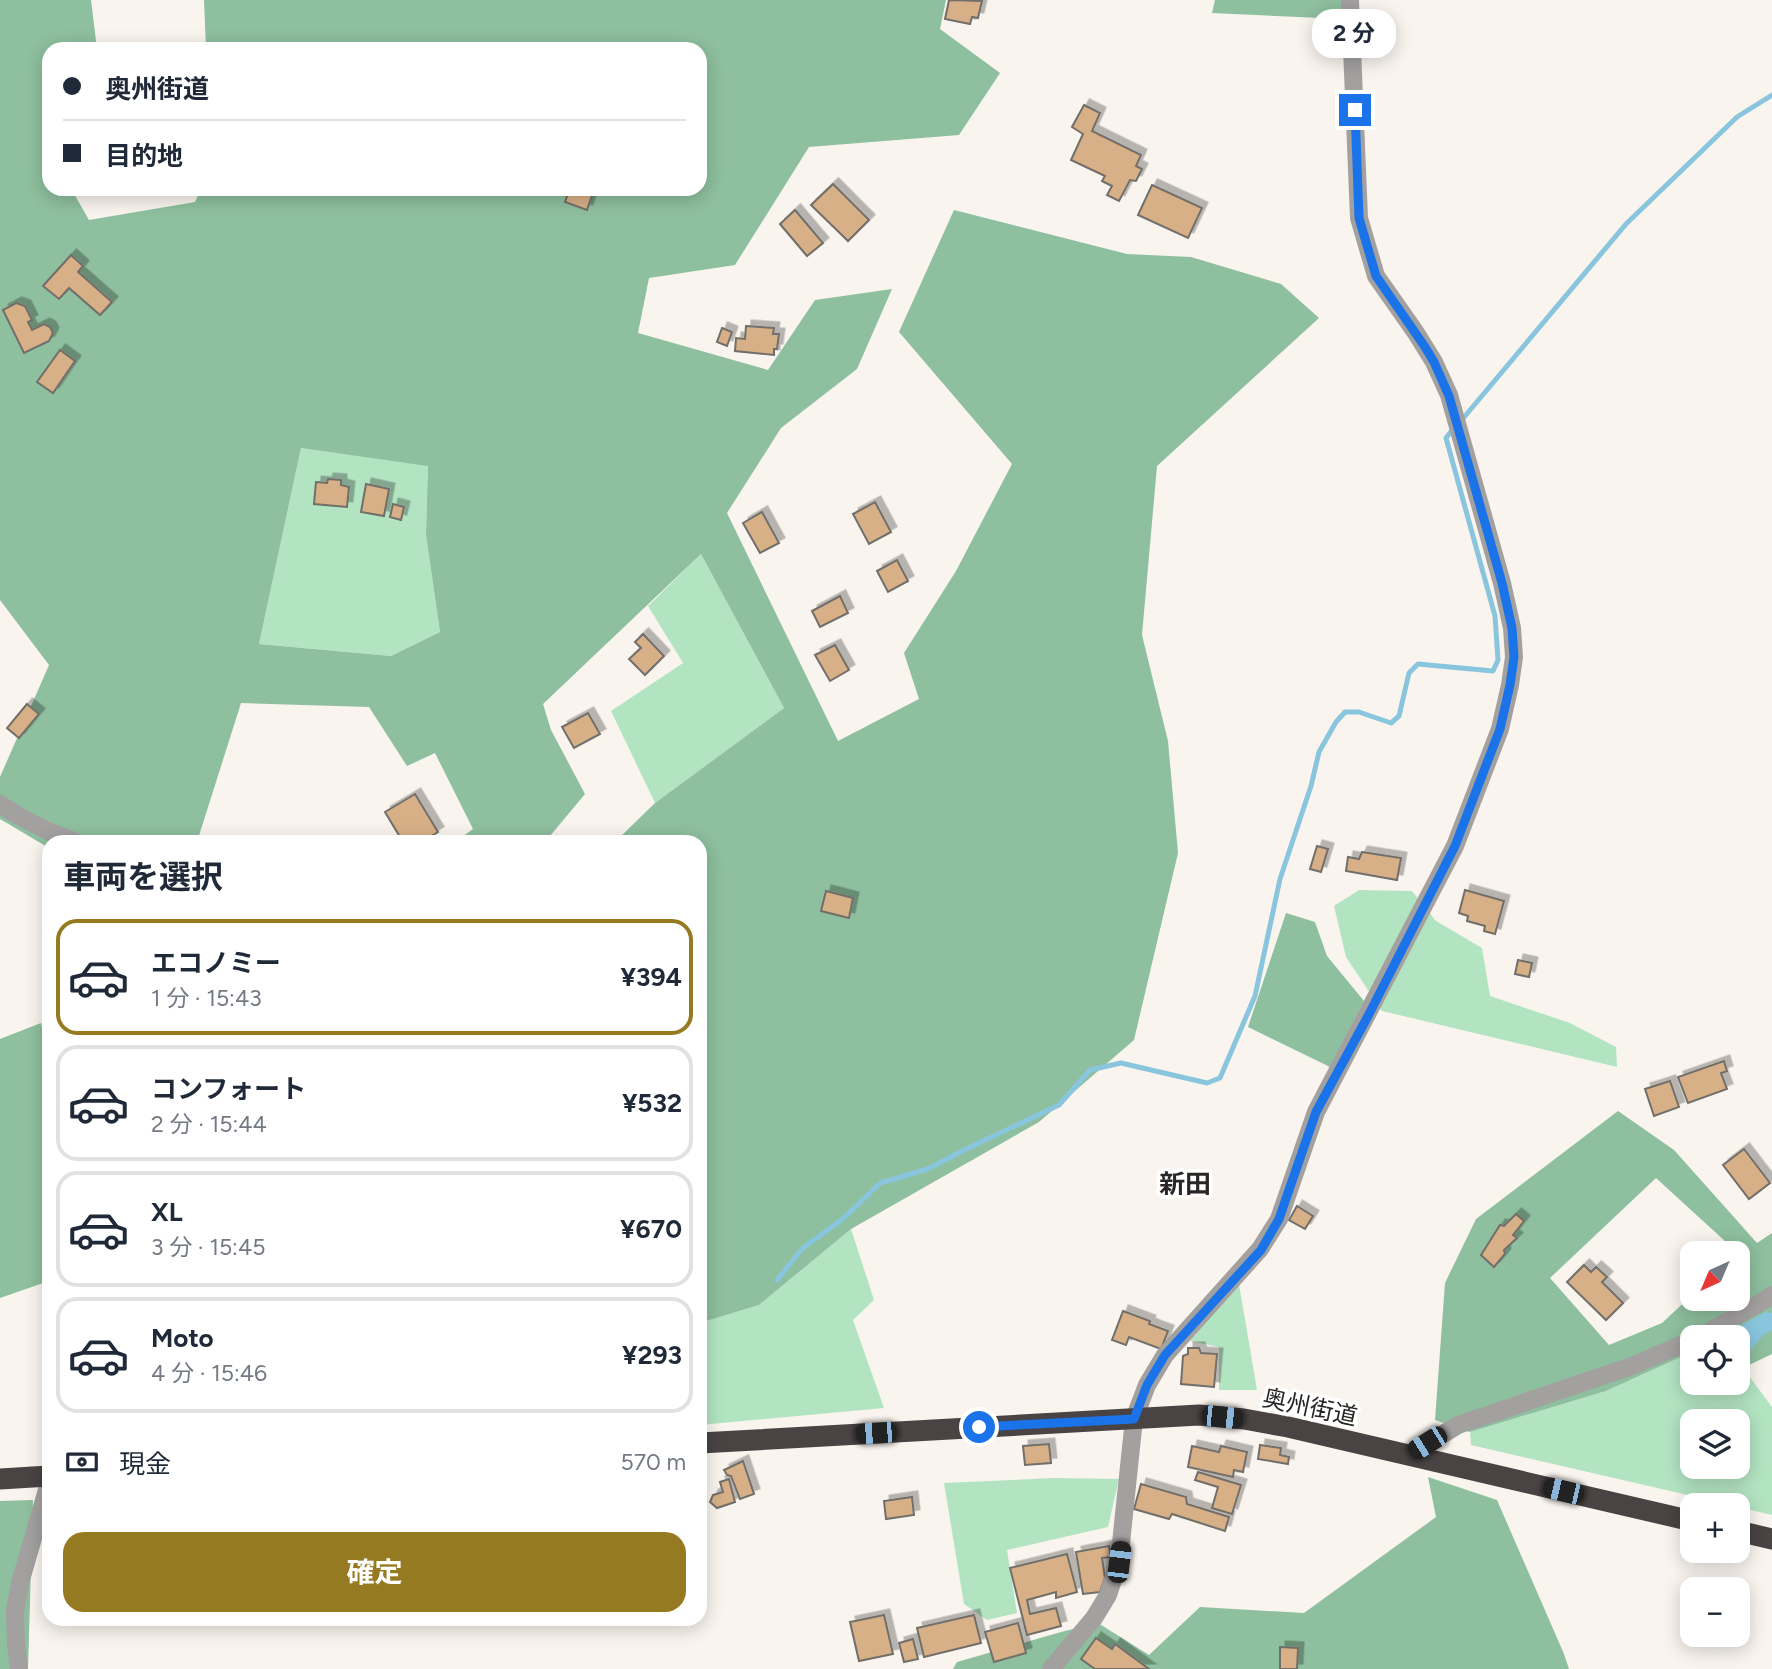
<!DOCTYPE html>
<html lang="ja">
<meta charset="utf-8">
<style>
body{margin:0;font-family:Figtree,"Noto Sans JP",sans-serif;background:#f6f6f7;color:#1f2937;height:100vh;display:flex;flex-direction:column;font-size:26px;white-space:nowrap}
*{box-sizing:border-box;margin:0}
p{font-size:23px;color:#747a83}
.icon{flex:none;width:38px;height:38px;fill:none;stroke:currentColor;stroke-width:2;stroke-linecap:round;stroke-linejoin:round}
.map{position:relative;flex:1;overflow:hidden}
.drawer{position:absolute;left:42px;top:835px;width:665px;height:791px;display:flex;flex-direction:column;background:#fff;border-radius:21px;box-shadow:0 4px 18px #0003}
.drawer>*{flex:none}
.banner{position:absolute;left:42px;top:42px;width:665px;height:154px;border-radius:21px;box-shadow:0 4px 18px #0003;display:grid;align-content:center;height:154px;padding:0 21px;background:#fff}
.needle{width:46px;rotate:224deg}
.controls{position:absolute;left:1680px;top:1241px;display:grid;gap:14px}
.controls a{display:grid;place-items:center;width:70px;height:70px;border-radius:14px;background:#fff;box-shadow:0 4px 18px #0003;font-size:35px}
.end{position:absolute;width:32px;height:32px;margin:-16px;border:9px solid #1a73e8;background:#fff;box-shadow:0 0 0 4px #fff}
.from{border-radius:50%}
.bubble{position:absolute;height:49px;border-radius:21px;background:#fff;box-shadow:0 4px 18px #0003;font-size:23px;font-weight:700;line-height:49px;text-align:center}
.car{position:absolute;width:21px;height:42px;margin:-21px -10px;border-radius:9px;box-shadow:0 0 5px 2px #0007;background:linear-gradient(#222 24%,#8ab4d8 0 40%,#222 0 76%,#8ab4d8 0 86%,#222 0)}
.banner b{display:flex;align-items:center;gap:24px;height:66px;font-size:26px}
.banner b+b{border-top:2px solid #e0e1e3}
.banner i{width:18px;height:18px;background:#1f2937}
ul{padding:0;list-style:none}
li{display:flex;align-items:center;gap:21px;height:116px;margin:0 14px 10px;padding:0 7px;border:4px solid #e0e1e3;border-radius:21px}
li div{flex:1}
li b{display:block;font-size:26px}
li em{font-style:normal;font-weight:700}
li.current{border-color:#967a22}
li>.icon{width:63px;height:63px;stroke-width:1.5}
h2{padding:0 21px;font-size:32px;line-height:84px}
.pay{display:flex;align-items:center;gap:18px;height:77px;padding:0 21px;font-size:26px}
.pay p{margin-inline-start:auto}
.primary-button{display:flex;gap:14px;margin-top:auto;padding:14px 21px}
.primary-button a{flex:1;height:80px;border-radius:21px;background:#967a22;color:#fff;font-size:28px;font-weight:700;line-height:80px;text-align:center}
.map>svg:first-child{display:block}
</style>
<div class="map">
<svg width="1772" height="1669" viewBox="0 0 1772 1669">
<defs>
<filter id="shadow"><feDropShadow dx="5.5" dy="-5.5" stdDeviation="0" flood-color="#0004"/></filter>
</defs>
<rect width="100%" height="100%" fill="#f9f4ee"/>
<g fill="#b3e4c2" fill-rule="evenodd">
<polygon points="301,448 428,465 426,535 440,632 391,656 259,644"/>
<polygon points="701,554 784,708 655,803 611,711 683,663 648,606"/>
<polygon points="1359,890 1412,891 1436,921 1482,948 1490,996 1570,1023 1616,1047 1617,1067 1382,1011 1346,957 1334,906"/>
<polygon points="851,1229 874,1300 853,1320 884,1408 700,1425 700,1323 759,1305"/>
<polygon points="1239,1284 1257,1390 1219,1390 1219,1347 1190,1341"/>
<path d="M1692,1352v30h46v-17l5,3 29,39v108l-34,-8v-2h-7l-260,-60 -1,-13 136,-41zM1692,1421h46v45h-46z"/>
<polygon points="1054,1478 1119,1479 1108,1527 1007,1550 1017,1613 987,1620 964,1604 944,1483"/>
</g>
<g fill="#8ebf9e" fill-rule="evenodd">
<path d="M0,0h91l6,49h-48v140h25l-1,3 16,28 106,-18 6,-13h499v-140h-494l-2,-49h742l-6,29 60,44 -41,62 -150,12 -74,118 -86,13 -11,55 130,37 47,-70 77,-11 -35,80 -76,59 -54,85 111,228 81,-42 -15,-46 52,-82 56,-107 -113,-132 55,-122 173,44 64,3 90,27 38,34 -162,148 -15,169 26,106 10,112 -44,187 -95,82 -188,107 -92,76 -59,18v-481h-85l40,-39 129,-95 -83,-154 -158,150 8,26 34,64 -40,48h-90l18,-13 -38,-76 -28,13 -38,-59 -128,-4 -44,139h-148v6l-49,-29v-42l49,-112 -49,-65zM301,448l127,18 -2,69 14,97 -49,24 -132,-12z"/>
<polygon points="1215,0 1342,0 1343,19 1212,13"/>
<polygon points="1286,913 1315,922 1327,956 1364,1001 1330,1067 1248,1027"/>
<polygon points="41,1023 49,1063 49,1281 0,1298 0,1039"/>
<path d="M1618,1111l56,39 83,93 15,-10v121l-29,14 -5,-3v-28h-46v15l-86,39 -136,41 -35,-12 10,-137 31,-64zM1656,1178l82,75v45h-46v-3l-30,28 -53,22 -59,-67z"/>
<polygon points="1428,1477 1497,1500 1564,1654 1569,1669 953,1669 957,1662 1061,1632 1098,1623 1149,1655 1200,1607 1304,1613 1436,1517"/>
<polygon points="33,1500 28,1669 0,1669 0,1501"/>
</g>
<polygon fill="#89c6de" points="1765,1312 1772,1313 1772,1330 1763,1335 1746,1356 1738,1352 1738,1337 1726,1337 1747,1322"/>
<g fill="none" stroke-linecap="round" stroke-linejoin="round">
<g stroke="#89c6de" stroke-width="5">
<polyline points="1460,422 1626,224 1737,117 1772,95"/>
<polyline points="777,1280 802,1249 845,1217 880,1183 928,1169 962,1151 1059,1105 1090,1070 1121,1063 1207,1083 1220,1078 1255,996 1280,879 1311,786 1319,752 1336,722 1345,712 1359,712 1391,723 1399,716 1409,673 1418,664 1493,671 1498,660 1495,616 1446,438 1453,429"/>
</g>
</g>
<g fill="#d7b087" stroke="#726e69" stroke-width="2" filter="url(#shadow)">
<polygon points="949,0 982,1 978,18 972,17 970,24 945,19"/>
<polygon points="1084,105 1100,113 1092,131 1141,155 1136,166 1142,169 1136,181 1130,180 1119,201 1107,195 1112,186 1102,181 1105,176 1071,160 1083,134 1072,127"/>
<polygon points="833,184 869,220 848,241 811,205"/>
<polygon points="1152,185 1202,208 1188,238 1138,215"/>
<polygon points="583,189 594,189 587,210 565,202 569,191 581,195"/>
<polygon points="795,210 823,243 807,256 780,224"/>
<polygon points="71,255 83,266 78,272 112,302 100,315 69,288 59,299 43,286"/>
<polygon points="16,303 25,306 32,320 28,322 32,330 44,324 50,327 53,333 49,341 24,353 3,310"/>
<polygon points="746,326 774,328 773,334 779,334 777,349 774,349 774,355 735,351 736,338 745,339"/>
<polygon points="722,328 732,332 727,346 717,342"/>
<polygon points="60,350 75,361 53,393 37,382"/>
<polygon points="328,479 341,480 341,485 349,487 347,507 314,504 316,482 327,483"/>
<polygon points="366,484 389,489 384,516 361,512"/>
<polygon points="875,502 891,532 869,544 853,514"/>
<polygon points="393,504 404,507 401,520 390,517"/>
<polygon points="762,512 779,543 760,553 743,523"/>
<polygon points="897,560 908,581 888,592 877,571"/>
<polygon points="840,596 848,613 820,627 812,611"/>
<polygon points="643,634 664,656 645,675 629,659 641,648 635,642"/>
<polygon points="835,645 849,670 830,681 815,655"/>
<polygon points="27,704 39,714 19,738 7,728"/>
<polygon points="588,713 600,734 574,748 562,727"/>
<polygon points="415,794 438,832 422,842 403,842 385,812"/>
<polygon points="1317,846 1328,849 1321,872 1310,869"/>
<polygon points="1362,852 1401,858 1397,880 1346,871 1348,857 1359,859"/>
<polygon points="1465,890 1504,901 1495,934 1484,931 1485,926 1467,921 1468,916 1459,913"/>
<polygon points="826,891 853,898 849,918 821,911"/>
<polygon points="1518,960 1532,963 1529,977 1515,974"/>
<polygon points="1724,1061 1727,1071 1721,1073 1727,1089 1688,1103 1678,1077"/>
<polygon points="1670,1081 1679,1107 1654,1116 1645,1089"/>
<polygon points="1744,1149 1770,1183 1749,1199 1723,1165"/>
<polygon points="1297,1206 1313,1216 1305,1229 1289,1220"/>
<polygon points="1516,1214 1524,1221 1513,1235 1517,1238 1504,1250 1505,1254 1494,1267 1481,1255 1500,1225 1504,1226"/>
<polygon points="1584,1265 1591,1272 1596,1267 1607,1277 1602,1282 1623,1303 1606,1320 1567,1282"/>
<polygon points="1123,1311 1150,1321 1149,1324 1168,1331 1161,1349 1129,1337 1126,1345 1112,1340"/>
<polygon points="1188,1348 1199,1348 1201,1353 1217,1354 1214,1387 1181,1384 1183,1356 1188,1354"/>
<polygon points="1049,1444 1051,1463 1025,1465 1023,1446"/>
<polygon points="1260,1445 1281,1448 1280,1455 1289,1457 1288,1464 1258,1459"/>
<polygon points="1192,1446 1219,1452 1221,1446 1247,1452 1243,1472 1234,1470 1233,1477 1188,1467"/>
<polygon points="743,1461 754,1494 740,1499 731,1476 727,1475 724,1470"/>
<polygon points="1198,1472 1241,1485 1232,1514 1212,1508 1218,1487 1195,1480"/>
<polygon points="729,1479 735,1502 717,1508 710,1502 713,1495 723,1492 720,1482"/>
<polygon points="1141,1484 1186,1497 1187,1504 1229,1517 1225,1531 1172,1514 1169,1519 1134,1509"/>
<polygon points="912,1497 914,1515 886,1519 884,1501"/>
<polygon points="1109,1546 1111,1557 1102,1558 1105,1578 1100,1592 1083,1594 1076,1552"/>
<polygon points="1067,1554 1077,1592 1056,1598 1056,1592 1027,1600 1030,1614 1056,1608 1061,1626 1027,1635 1010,1568"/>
<polygon points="884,1615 893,1654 859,1661 850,1622"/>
<polygon points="974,1615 981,1643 924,1657 917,1628"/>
<polygon points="1018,1623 1026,1653 994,1662 985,1632"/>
<polygon points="1096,1638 1112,1649 1115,1644 1149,1669 1095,1669 1081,1659"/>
<polygon points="913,1639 918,1659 904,1662 899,1643"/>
<polygon points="1280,1647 1298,1648 1297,1669 1280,1669"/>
</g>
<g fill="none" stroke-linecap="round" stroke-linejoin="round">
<g stroke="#a3a0a0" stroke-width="18">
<path d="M0,804c24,17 49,28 76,38"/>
<polyline points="1699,1337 1753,1307 1772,1295"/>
<polyline points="1407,1456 1458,1425 1632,1366 1692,1340"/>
<polyline points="19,1669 16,1645 15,1611 20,1583 49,1483"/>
<polyline points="1051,1669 1094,1618 1108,1595 1119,1562 1134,1419 1147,1385 1165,1355 1260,1249 1279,1219 1316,1112 1455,846 1500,729 1510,685 1514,657 1512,628 1502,583 1449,395 1434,362 1416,333 1376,276 1359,218 1350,0"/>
</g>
<g stroke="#494343" stroke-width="21">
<polyline points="700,1443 1199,1415 1244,1419 1288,1427 1692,1521"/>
<polyline points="0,1479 49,1476"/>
<polyline points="1738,1531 1772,1539"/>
</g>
</g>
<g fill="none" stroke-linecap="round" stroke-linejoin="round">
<polyline stroke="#1a73e8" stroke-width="9" points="979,1427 1134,1419 1147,1385 1165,1355 1261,1250 1279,1219 1316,1112 1368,1016 1455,846 1500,729 1510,685 1514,657 1512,628 1502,583 1449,396 1434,362 1425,347 1376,276 1359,218 1355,110"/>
</g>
<g text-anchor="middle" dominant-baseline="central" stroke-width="7" stroke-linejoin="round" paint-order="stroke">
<g font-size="24" fill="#292725" stroke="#fff">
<text transform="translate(1310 1407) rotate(12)">奥州街道</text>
</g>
<g font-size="26" font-weight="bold" fill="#292725" stroke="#fff">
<text x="1185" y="1184">新田</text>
</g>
</g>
</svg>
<div class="controls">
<a><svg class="needle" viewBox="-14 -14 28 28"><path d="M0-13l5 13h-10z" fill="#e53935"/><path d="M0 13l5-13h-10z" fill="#747a83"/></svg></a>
<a><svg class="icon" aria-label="locate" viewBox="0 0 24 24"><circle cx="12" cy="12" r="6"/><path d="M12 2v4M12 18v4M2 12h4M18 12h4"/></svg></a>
<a><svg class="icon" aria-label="layers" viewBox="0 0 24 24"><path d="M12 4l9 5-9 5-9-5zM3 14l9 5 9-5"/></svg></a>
<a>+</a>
<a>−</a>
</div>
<i class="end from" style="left:979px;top:1427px"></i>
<i class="end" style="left:1355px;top:110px"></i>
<div class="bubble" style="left:1312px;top:9px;width:84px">2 分</div>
<i class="car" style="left:1222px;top:1417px;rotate:96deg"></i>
<i class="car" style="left:876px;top:1433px;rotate:267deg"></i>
<i class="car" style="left:1427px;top:1443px;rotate:238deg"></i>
<i class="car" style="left:1563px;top:1491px;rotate:283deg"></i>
<i class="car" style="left:1119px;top:1562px;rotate:7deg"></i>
<div class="banner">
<b><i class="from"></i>奥州街道</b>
<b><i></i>目的地</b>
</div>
<section class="drawer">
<h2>車両を選択</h2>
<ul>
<li class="current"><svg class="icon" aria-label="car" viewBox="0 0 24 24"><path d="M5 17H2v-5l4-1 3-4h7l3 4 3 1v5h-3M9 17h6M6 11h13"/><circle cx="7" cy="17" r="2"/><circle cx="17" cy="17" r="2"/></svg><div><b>エコノミー</b><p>1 分 · 15:43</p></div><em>¥394</em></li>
<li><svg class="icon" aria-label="car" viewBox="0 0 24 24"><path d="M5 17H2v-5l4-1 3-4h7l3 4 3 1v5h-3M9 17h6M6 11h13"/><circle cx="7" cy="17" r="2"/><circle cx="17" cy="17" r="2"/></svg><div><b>コンフォート</b><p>2 分 · 15:44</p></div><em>¥532</em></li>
<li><svg class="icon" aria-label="car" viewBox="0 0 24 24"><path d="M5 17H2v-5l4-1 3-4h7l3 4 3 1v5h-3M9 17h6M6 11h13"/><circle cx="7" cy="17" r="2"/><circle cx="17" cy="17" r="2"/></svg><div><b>XL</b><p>3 分 · 15:45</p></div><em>¥670</em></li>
<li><svg class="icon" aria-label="car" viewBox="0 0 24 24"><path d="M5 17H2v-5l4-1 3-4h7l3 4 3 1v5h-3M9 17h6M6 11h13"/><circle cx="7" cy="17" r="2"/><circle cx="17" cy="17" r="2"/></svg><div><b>Moto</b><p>4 分 · 15:46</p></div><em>¥293</em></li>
</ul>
<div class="pay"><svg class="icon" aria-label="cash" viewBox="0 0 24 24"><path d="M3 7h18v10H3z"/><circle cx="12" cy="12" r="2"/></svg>現金<p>570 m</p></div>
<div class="primary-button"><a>確定</a></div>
</section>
</div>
